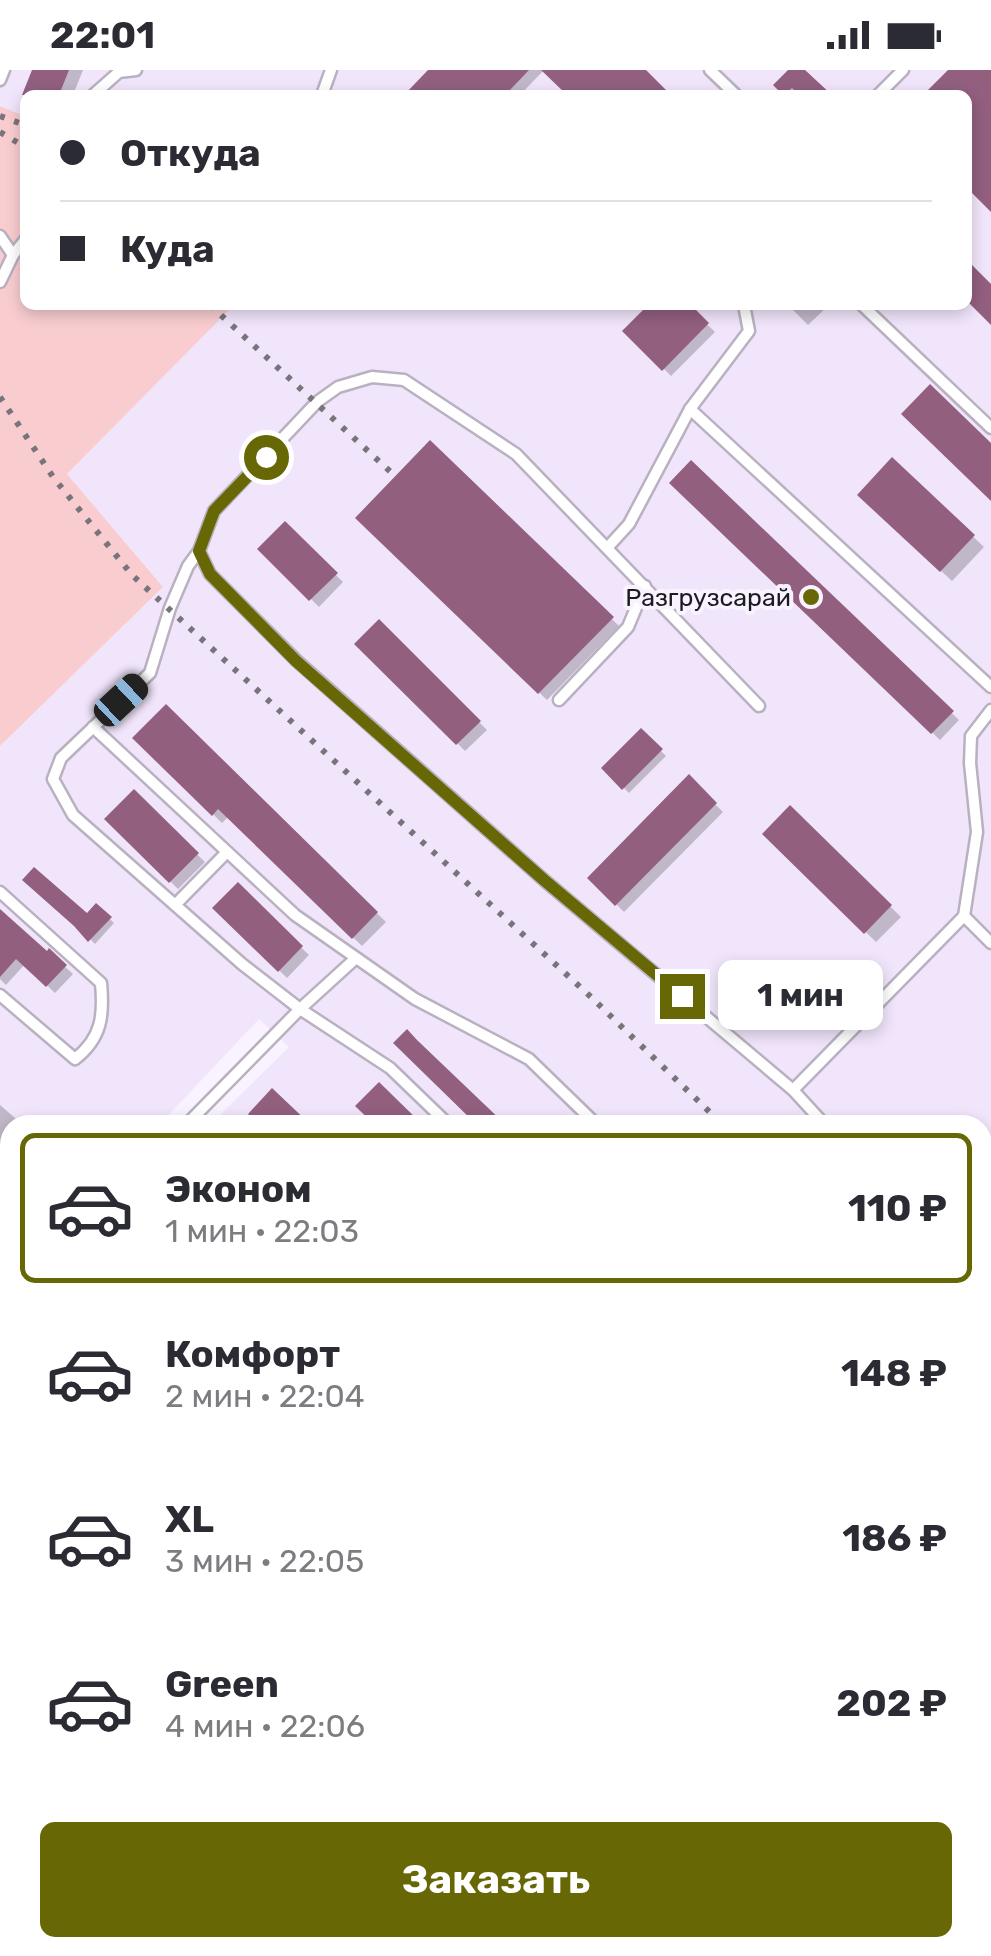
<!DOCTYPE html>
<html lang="ru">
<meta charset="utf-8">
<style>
body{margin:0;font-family:Rubik,sans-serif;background:#f7f7f7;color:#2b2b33;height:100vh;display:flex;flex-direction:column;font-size:38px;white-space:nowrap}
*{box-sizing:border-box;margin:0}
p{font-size:32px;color:#7c7c81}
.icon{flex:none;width:55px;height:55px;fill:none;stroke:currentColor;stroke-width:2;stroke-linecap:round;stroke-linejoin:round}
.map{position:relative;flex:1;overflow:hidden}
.drawer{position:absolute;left:0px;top:1045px;width:992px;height:842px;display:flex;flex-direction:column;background:#fff;border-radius:30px 30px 0 0;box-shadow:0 5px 15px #0003}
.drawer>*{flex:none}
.hud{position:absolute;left:20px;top:20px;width:952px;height:220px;border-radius:15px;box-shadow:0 5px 15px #0003;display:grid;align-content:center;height:220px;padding:0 40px;background:#fff}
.end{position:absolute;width:45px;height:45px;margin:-22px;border:12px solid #676805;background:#fff;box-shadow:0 0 0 5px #fff}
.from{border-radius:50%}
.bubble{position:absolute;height:70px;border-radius:15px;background:#fff;box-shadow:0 5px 15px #0003;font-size:32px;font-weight:700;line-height:70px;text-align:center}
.car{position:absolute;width:30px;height:60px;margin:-30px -15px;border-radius:12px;box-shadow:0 0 8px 2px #0007;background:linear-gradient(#222 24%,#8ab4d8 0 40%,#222 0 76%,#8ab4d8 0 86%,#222 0)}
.hud b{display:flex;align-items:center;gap:35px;height:95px;font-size:38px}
.hud b+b{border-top:2px solid #e1e1e2}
.hud i{width:25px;height:25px;background:#2b2b33}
ul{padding:18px 0 0;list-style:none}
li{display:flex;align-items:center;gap:30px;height:150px;margin:0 20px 15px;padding:0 20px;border:5px solid transparent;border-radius:15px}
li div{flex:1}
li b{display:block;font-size:38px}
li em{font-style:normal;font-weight:700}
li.selected{border-color:#676805}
li>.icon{width:90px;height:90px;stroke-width:1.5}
.action{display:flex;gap:20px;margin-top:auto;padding:20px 40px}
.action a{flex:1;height:115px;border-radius:15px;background:#676805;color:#fff;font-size:40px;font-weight:700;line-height:115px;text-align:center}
.status{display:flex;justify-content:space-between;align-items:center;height:70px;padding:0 50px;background:#fff;direction:ltr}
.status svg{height:28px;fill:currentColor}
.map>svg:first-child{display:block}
</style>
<div class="status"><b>22:01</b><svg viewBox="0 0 49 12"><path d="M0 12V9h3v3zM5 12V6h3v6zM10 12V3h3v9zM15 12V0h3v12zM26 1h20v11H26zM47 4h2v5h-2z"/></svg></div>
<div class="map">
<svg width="991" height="1886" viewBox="0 0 991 1886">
<rect width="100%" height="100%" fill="#f9f2ff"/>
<g fill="#f1e5fb">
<polygon points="0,0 991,0 991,1710 983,1719 982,1055 210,1055 289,977 259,949 159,1055 10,1055 10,1220 0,1231 0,676 163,517 67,404 234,235 968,235 968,25 25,25 25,46 0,36"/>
<polygon points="606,1878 826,1878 817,1886 613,1886"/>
</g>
<g fill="#f9cdd0">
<polygon points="0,36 25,46 25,235 234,235 67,404 163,517 0,676"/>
<polygon points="991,1710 991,1886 817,1886 826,1878 982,1878 983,1719"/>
</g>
<polygon fill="#f4b1b6" points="0,1404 10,1412 10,1584 0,1579"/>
<g fill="#0003">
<polygon points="35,0 83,0 73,25 25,25 25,39 21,35"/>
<polygon points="432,0 544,0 520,25 407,25"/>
<polygon points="791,0 801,0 828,25 787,25 777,15"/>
<polygon points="652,235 687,235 715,262 671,306 626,261"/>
<polygon points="788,235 829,235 808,255"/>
<polygon points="431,373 619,556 547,630 359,448"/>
<polygon points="893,390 984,477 952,511 860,425"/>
<polygon points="691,393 959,650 940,670 672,413"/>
<polygon points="285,454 343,512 319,537 261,479"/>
<polygon points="379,552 487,660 465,681 358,574"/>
<polygon points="166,638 386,852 362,876 229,746 222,753 136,668"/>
<polygon points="641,661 666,686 629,723 604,698"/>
<polygon points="689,708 723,742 624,842 590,808"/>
<polygon points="134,723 205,792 178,819 108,749"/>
<polygon points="790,738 901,847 876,872 765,764"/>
<polygon points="238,816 309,885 287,908 216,838"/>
<polygon points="96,836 114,853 95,874 79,858"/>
<polygon points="0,843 47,884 49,882 73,904 55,923 25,894 6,915 0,909"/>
<polygon points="0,1035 23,1055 10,1055 10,1127 0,1138"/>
<polygon points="774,1878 818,1878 827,1886 782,1886"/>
</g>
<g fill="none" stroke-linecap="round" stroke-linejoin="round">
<g stroke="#6c9bc3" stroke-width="35">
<polyline points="0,1689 7,1700 10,1700"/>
<polyline points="277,1878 282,1886"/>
</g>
</g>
<g fill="#925f7f">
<polygon points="32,0 69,0 59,25 22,25"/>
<polygon points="428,0 529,0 505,25 404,25"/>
<polygon points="541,0 646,0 671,25 567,25"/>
<polygon points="788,0 805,0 832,25 800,25 792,18 783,25 773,15"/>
<polygon points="948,0 991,0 991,142 968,119 968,25 923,25"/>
<polygon points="968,191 991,214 991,255 968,232"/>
<polygon points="648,235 691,235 709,253 662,301 622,261"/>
<polygon points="930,314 991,373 991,431 901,344"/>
<polygon points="430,370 614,547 538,624 355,448"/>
<polygon points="892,387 975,465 940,502 857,425"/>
<polygon points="691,390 954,641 931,664 669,413"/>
<polygon points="285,451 338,503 309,531 257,479"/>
<polygon points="379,549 481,651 456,675 354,574"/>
<polygon points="166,634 378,842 352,869 218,739 212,746 132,668"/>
<polygon points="641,658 663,679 622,720 601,698"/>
<polygon points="689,704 717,733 615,836 587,808"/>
<polygon points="134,719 199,783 169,813 104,749"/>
<polygon points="790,735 892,835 864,864 762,764"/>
<polygon points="34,797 87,843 96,833 112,847 88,872 74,856 22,810"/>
<polygon points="238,812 303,876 278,902 212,838"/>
<polygon points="0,839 47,881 49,878 67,895 46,917 16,889 0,907"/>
<polygon points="407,959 417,970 506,1055 477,1055 393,973"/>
<polygon points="379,1012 423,1055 375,1055 355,1036"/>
<polygon points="272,1018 311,1055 260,1055 248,1044"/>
</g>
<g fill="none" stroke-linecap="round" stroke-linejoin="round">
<defs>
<g id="service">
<polyline points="710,0 736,25"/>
<polyline points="0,10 4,0"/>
<polyline points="93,25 119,2 136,0"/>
<polyline points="322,25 331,0"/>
<polyline points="878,25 903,0"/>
<polyline points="0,166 13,185"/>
<polyline points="0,212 13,185 25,170"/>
<polyline points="862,235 991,358"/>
<polyline points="690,339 991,617"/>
<polyline points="608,477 629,454 690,339 749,261 744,235"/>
<polyline points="199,481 210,504 297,591 544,810 793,1020 825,1055"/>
<polyline points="559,630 628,557 645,516"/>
<polyline points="93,657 295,845 415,929 529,989 597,1055"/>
<path d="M0,822l101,91c3,32 1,55 -26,76l-75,-64"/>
<polyline points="175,835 227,782"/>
<polyline points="964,846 977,762 970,693 971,666 991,640"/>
<polyline points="793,1020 964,846 991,873"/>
<polyline points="186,1055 300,939 356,888"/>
<polyline points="449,1055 390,998 300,939 242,894 73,745 53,709 61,688 150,603 170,538 188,496 199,481 214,441 317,332 338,317 372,307 404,310 516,384 759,636"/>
<polyline points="982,1222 991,1230"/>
<polyline points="0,1250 10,1239"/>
<polyline points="982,1428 991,1437"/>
<polyline points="982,1568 991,1576"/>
</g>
<g id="tertiary">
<polyline points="0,1320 10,1328"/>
<polyline points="591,1878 597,1886"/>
</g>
</defs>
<use href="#service" stroke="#b9b1c0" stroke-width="15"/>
<use href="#tertiary" stroke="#b9b1c0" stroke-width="32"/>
<use href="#service" stroke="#fff" stroke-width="10"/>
<use href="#tertiary" stroke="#fff" stroke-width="28"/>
<g stroke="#79747c" stroke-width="6" stroke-dasharray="5 10" stroke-linecap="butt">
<polyline points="0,46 25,55"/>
<polyline points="0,62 25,77"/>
<polyline points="210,235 395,406"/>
<polyline points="0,327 53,407 132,505 591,927 723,1055"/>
<polyline points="982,1306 991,1314"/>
</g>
</g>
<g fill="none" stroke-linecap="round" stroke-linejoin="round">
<polyline stroke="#676805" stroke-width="12" points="266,387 214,441 199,481 210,504 296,591 544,810 682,926"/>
</g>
<circle fill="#676805" stroke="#f9f2ff" stroke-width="4" cx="811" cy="527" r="10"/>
<g text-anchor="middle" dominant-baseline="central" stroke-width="8" stroke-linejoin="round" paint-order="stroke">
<g font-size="25" fill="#1e1b20" stroke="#f9f2ff" text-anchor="end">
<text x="791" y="527">Разгрузсарай</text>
</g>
</g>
</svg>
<i class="end from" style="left:266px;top:387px"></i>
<i class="end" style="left:682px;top:926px"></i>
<div class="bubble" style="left:718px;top:890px;width:165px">1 мин</div>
<i class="car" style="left:121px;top:630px;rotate:47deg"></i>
<div class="hud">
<b><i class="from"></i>Откуда</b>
<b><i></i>Куда</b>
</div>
<section class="drawer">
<ul>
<li class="selected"><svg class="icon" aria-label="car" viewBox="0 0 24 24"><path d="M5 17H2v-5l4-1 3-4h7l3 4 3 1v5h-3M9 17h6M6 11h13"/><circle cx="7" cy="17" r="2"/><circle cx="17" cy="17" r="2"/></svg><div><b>Эконом</b><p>1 мин · 22:03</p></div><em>110 ₽</em></li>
<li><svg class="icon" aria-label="car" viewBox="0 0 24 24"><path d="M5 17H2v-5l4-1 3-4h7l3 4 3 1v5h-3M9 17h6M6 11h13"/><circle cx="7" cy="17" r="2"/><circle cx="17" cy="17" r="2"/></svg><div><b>Комфорт</b><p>2 мин · 22:04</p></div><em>148 ₽</em></li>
<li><svg class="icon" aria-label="car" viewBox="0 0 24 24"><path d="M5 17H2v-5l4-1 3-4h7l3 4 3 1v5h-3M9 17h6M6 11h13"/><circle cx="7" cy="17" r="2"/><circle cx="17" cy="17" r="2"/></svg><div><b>XL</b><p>3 мин · 22:05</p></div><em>186 ₽</em></li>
<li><svg class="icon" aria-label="car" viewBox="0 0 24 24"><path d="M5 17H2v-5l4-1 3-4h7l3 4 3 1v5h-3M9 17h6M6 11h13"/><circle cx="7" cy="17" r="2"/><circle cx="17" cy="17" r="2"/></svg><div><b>Green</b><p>4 мин · 22:06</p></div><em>202 ₽</em></li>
</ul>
<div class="action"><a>Заказать</a></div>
</section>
</div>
